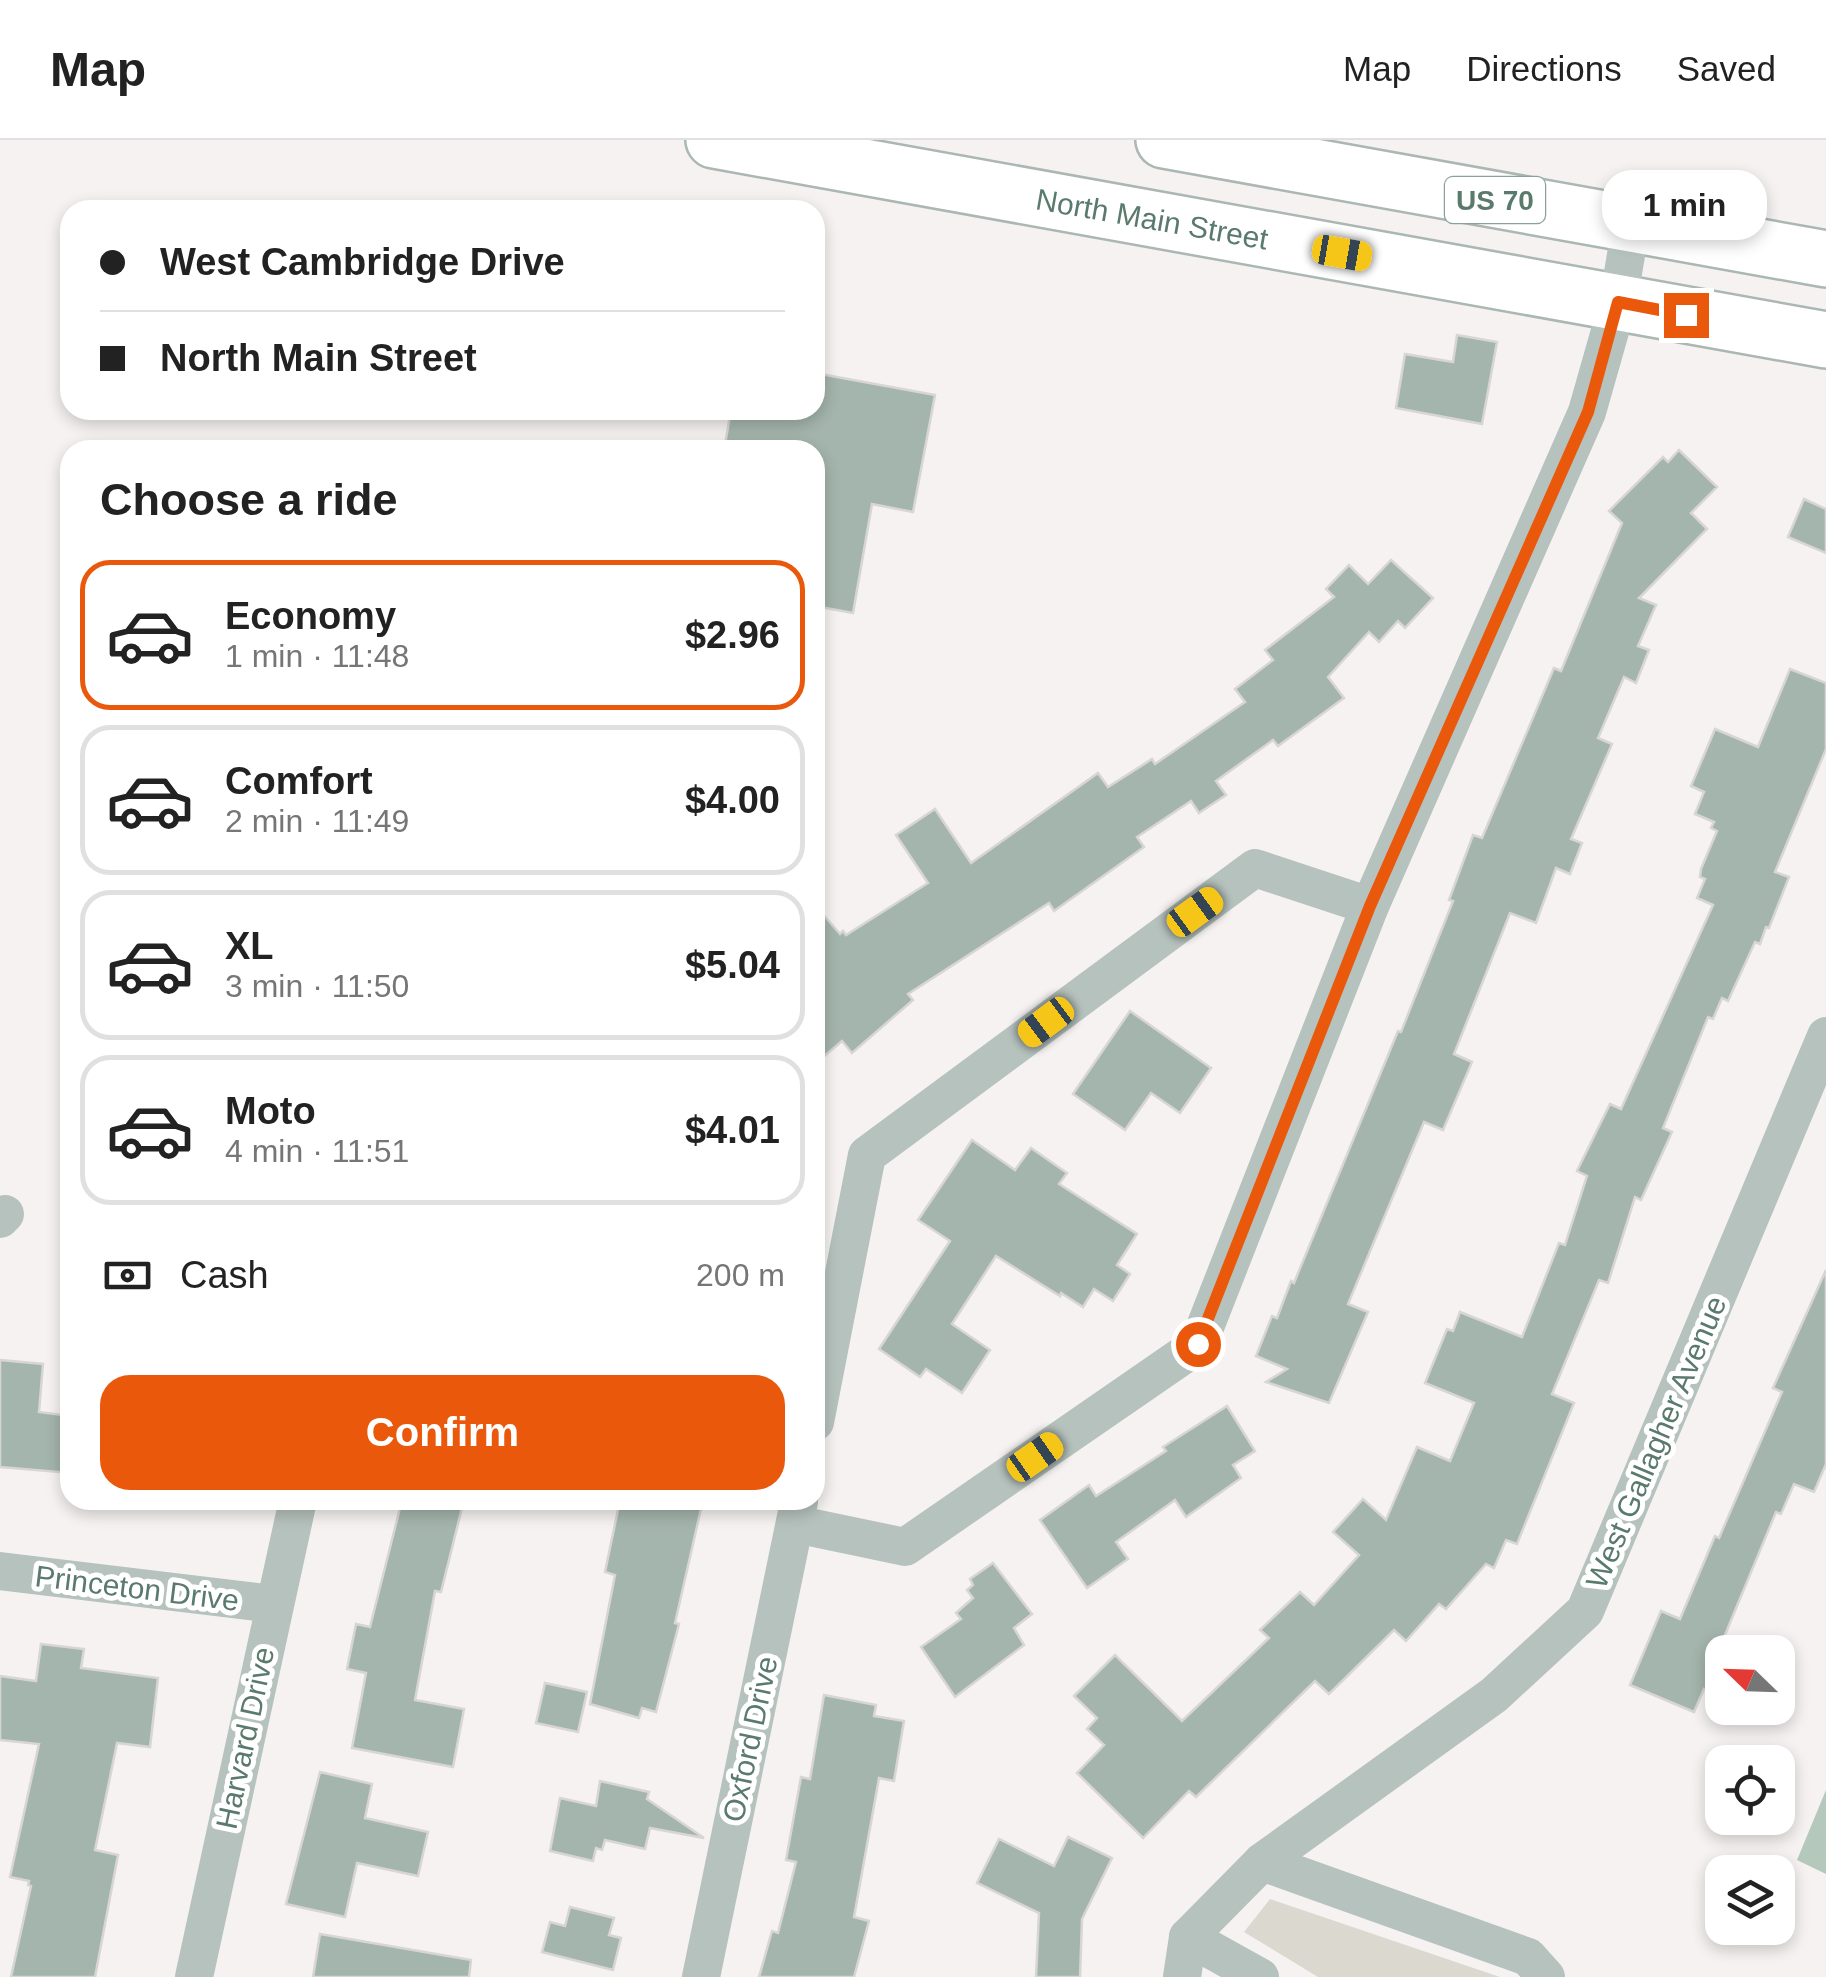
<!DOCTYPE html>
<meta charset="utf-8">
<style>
body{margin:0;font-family:Arial,sans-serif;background:#f6f6f6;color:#222;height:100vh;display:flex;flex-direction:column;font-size:38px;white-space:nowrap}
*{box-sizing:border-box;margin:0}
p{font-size:32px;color:#767676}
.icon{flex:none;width:55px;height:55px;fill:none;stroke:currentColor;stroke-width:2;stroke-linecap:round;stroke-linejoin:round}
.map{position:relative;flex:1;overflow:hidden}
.side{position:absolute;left:60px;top:300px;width:765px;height:1070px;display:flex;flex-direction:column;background:#fff;border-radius:30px;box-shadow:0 5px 15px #0003}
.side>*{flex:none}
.hud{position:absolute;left:60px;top:60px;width:765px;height:220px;border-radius:30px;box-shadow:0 5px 15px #0003;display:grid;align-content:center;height:220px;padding:0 40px;background:#fff}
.needle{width:65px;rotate:293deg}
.fabs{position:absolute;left:1705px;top:1495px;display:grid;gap:20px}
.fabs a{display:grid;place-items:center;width:90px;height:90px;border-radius:20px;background:#fff;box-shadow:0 5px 15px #0003;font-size:50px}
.end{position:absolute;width:45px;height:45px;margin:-22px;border:12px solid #ea580c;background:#fff;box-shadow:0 0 0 5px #fff}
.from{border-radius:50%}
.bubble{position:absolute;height:70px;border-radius:30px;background:#fff;box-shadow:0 5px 15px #0003;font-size:32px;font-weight:700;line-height:70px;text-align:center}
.car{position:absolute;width:30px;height:60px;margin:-30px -15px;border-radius:12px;box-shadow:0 0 8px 2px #0007;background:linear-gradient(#f5c518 24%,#345 0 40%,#f5c518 0 76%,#345 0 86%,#f5c518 0)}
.hud b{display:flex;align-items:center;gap:35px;height:95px;font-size:38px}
.hud b+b{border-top:2px solid #e0e0e0}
.hud i{width:25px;height:25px;background:#222}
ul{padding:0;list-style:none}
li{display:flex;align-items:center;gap:30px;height:150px;margin:0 20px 15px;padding:0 20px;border:5px solid #e0e0e0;border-radius:30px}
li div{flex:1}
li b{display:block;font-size:38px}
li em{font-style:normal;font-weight:700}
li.current{border-color:#ea580c}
li>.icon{width:90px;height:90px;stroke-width:1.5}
h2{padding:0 40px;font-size:45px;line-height:120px}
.pay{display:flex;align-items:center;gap:25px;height:110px;padding:0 40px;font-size:38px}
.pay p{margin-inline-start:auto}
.button{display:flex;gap:20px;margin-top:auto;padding:20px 40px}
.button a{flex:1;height:115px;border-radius:30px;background:#ea580c;color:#fff;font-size:40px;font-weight:700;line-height:115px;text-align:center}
header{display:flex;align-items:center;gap:60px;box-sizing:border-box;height:140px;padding:0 50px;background:#fff;border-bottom:2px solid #e0e0e0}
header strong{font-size:48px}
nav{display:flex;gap:55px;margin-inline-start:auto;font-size:35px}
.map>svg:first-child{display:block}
</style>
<header>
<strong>Map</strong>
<nav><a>Map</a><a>Directions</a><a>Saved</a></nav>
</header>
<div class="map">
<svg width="1826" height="1837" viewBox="0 0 1826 1837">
<rect width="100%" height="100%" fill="#f6f2f2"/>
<polygon fill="#dbd8d0" points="1270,1759 1500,1837 1318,1837 1244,1792"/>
<polygon fill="#b4c8bc" points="1826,1650 1826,1734 1797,1720"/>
<g fill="#a4b5ad" stroke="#d7d5d5" stroke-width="2.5">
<polygon points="1457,195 1497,202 1482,284 1396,268 1405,214 1453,222"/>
<polygon points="815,233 935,255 913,372 872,364 853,473 815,466 815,310 724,310 731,270 815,270"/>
<polygon points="1679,310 1717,347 1691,373 1707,389 1639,458 1656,465 1638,506 1649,510 1636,543 1624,537 1598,598 1612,604 1571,699 1582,703 1570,734 1556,728 1536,783 1510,773 1454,914 1472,922 1443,990 1424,982 1348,1164 1368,1172 1329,1263 1266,1242 1287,1229 1256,1216 1272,1176 1277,1178 1291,1141 1294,1143 1398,891 1401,892 1453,761 1449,760 1473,695 1482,698 1554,528 1561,531 1622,383 1609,371 1663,317 1668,322"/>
<polygon points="1804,359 1826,369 1826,413 1788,397"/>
<polygon points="1391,420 1433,458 1405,488 1398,481 1379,502 1369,492 1328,537 1344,558 1278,606 1273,600 1216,641 1226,655 1199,673 1191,661 1137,697 1144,707 1054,771 1049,763 908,854 913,860 852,913 842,901 815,924 815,765 840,794 843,791 846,795 928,743 896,695 935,669 971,723 1098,633 1108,647 1152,619 1155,624 1245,562 1235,549 1273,520 1265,510 1334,457 1326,449 1349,425 1368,444"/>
<polygon points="1790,529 1826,543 1826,609 1775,732 1789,737 1769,788 1766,787 1760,804 1755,802 1728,861 1722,858 1713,879 1708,877 1663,988 1672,992 1641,1060 1635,1057 1608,1143 1599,1140 1552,1254 1574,1263 1517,1404 1506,1400 1494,1428 1486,1424 1446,1469 1439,1464 1406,1501 1394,1490 1329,1554 1315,1541 1196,1657 1189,1651 1143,1698 1077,1633 1104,1605 1087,1589 1097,1578 1074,1556 1115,1515 1182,1581 1269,1498 1260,1490 1300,1452 1314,1465 1359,1415 1333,1392 1363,1359 1386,1380 1417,1307 1450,1321 1474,1263 1425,1243 1447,1189 1453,1191 1460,1172 1522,1197 1559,1103 1565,1105 1587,1036 1577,1031 1610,964 1621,969 1713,765 1697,758 1705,739 1700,737 1701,729 1717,691 1711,688 1714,682 1695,674 1704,652 1691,646 1715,589 1758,607"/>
<polygon points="1130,871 1211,928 1180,973 1151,953 1125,990 1073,954"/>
<polygon points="972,1000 1015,1030 1031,1008 1067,1033 1059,1044 1137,1094 1117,1125 1130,1134 1113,1161 1094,1149 1083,1167 1061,1153 1060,1156 996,1116 952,1184 990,1210 962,1253 926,1229 920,1237 879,1209 950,1101 918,1080"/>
<polygon points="1826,1130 1826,1324 1814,1352 1794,1344 1781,1374 1776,1372 1722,1502 1722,1557 1704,1549 1694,1572 1630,1545 1661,1471 1680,1479 1715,1396 1719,1398 1782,1252 1773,1248"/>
<polygon points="0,1220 43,1224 39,1272 70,1276 70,1333 0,1327"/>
<polygon points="1227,1266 1255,1311 1233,1325 1241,1338 1186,1377 1175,1360 1116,1402 1128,1419 1087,1448 1040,1380 1089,1345 1096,1356 1166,1311 1163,1307"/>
<polygon points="402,1360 464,1360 441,1452 435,1451 415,1560 464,1569 453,1627 352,1608 366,1533 347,1529 356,1484 370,1487"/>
<polygon points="620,1360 703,1360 675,1483 679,1484 656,1572 642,1568 639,1578 590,1564 615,1435 605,1432"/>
<polygon points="993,1423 1032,1474 1014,1488 1024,1505 955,1557 921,1507 961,1479 956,1473 973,1458 967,1450 973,1445 970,1439"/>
<polygon points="41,1504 84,1509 81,1528 158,1538 150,1607 117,1603 95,1710 118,1715 95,1837 11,1837 31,1746 28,1745 29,1741 10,1737 39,1604 0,1600 0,1536 36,1541"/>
<polygon points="545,1543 587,1552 578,1592 536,1583"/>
<polygon points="824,1555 876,1565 874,1576 904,1581 894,1641 879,1638 854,1777 869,1781 854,1837 759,1837 772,1791 778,1793 796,1722 786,1720 801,1637 810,1639"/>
<polygon points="320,1632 372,1644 365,1678 428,1692 418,1736 357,1723 345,1777 286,1764"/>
<polygon points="600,1641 649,1652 647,1659 704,1698 650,1688 645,1709 605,1700 602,1710 596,1708 593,1721 550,1711 560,1658 596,1666"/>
<polygon points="1068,1697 1112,1718 1082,1779 1080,1837 1036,1837 1039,1773 977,1743 999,1699 1054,1726"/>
<polygon points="570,1767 614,1778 609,1795 621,1798 613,1830 542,1812 550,1782 565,1786"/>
<polygon points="320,1794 471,1820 469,1837 313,1837"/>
</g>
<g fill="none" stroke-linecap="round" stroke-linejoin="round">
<defs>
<g id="primary">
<polyline points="714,0 1826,200"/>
<polyline points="1164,0 1826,119"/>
</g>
</defs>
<use href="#primary" stroke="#abb7b2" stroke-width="60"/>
<g stroke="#b6c2bd" stroke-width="38">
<polyline points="0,1079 5,1074"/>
<polyline points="815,1282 867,1015 1255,728 1370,766"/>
<polyline points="795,1384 905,1407 1198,1205 1370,766 1587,272 1618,163 1631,85"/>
<polyline points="0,1431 274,1464"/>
<polyline points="1262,1722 1528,1817 1546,1837"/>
<polyline points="1188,1797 1260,1837"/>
<polyline points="194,1837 298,1360"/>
<polyline points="701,1837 799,1362"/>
<polyline points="1182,1837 1188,1797 1262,1722 1494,1555 1585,1471 1826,896"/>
</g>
<use href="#primary" stroke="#fff" stroke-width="55"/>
</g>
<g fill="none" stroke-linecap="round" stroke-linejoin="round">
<polyline stroke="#ea580c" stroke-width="12" points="1198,1204 1370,766 1588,272 1618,162 1686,175"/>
</g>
<g text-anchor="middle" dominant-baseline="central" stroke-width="10" stroke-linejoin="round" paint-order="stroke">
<rect fill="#fff" stroke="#8ca299" stroke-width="2.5" x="1445" y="37" width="100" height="46" rx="8"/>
<g font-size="28" font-weight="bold" fill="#5a7a6d">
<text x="1495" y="60">US 70</text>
</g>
<g font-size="30" fill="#5a7a6d" stroke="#fff">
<text transform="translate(1152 79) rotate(10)">North Main Street</text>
<text transform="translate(1656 1302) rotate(-67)">West Gallagher Avenue</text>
<text transform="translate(137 1448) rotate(7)">Princeton Drive</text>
<text transform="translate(245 1598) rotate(-78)">Harvard Drive</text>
<text transform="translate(750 1599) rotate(-78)">Oxford Drive</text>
</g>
</g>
</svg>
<div class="fabs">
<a><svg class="needle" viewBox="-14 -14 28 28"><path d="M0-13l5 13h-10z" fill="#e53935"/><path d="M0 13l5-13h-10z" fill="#767676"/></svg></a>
<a><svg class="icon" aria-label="locate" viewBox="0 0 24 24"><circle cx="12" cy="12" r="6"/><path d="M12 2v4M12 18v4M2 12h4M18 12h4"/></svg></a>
<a><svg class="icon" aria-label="layers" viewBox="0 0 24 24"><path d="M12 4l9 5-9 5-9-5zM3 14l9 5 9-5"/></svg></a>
</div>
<i class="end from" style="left:1198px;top:1204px"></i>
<i class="end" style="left:1686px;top:175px"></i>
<div class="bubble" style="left:1602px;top:30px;width:165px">1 min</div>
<i class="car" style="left:1342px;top:113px;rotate:100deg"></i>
<i class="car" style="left:1195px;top:772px;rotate:54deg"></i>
<i class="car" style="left:1046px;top:882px;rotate:233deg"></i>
<i class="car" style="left:1035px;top:1317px;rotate:55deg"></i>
<div class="hud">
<b><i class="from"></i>West Cambridge Drive</b>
<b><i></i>North Main Street</b>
</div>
<section class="side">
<h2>Choose a ride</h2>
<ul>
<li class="current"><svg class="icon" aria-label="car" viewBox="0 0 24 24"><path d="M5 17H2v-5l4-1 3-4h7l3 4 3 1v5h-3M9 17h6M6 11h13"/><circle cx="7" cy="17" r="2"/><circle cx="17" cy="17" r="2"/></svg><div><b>Economy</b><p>1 min · 11:48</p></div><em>$2.96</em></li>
<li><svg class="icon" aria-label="car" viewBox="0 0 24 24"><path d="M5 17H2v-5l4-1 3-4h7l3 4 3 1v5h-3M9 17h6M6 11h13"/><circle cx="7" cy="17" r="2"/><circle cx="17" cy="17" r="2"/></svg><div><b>Comfort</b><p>2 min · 11:49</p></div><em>$4.00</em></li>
<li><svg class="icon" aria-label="car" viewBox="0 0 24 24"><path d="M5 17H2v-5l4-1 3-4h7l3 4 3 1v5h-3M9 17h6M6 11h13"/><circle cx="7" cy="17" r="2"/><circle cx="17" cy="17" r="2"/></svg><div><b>XL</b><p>3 min · 11:50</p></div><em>$5.04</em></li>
<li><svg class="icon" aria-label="car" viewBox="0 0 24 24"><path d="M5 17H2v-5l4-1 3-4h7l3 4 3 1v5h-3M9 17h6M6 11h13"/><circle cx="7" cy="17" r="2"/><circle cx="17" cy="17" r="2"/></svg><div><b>Moto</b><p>4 min · 11:51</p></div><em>$4.01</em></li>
</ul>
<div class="pay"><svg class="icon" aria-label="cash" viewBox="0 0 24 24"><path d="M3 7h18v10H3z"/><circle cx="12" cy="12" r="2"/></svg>Cash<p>200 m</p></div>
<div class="button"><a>Confirm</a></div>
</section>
</div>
